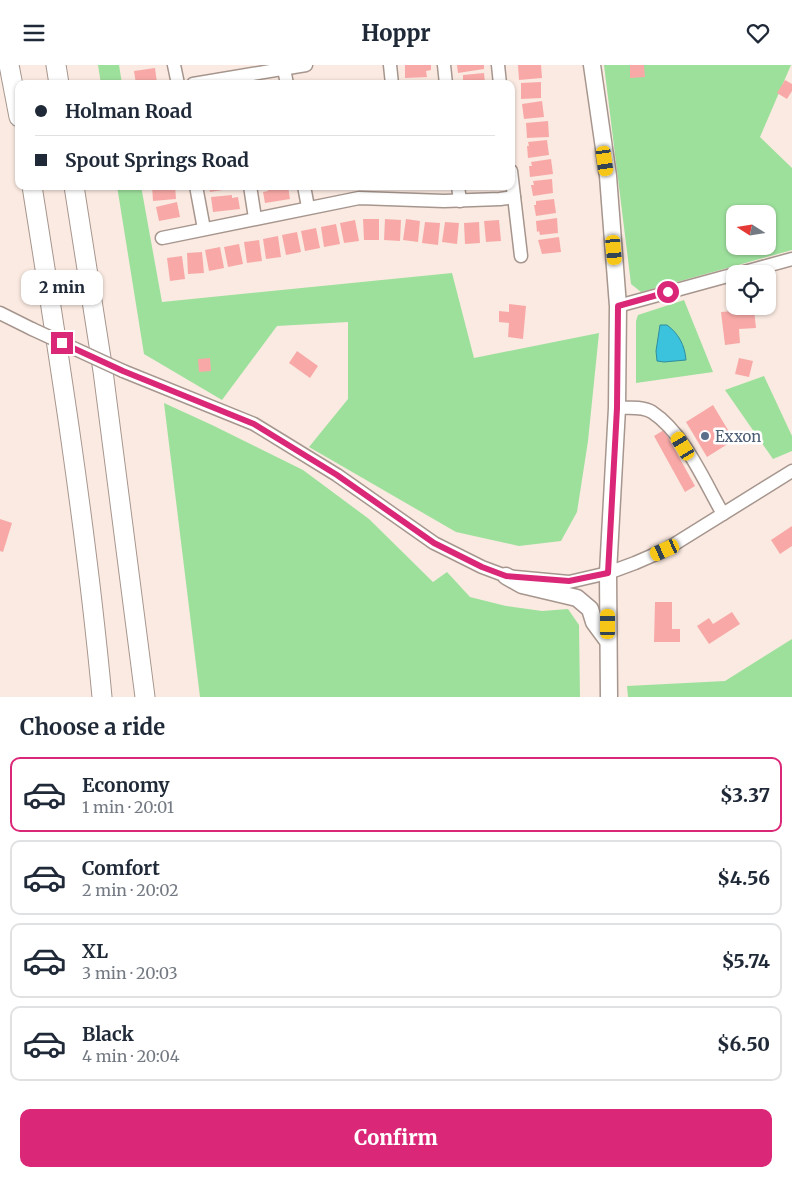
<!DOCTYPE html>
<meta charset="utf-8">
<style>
body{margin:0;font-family:Merriweather,serif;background:#f2f2f3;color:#1f2937;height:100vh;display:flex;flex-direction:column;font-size:19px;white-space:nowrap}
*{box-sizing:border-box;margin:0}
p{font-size:16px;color:#747a83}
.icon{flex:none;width:28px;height:28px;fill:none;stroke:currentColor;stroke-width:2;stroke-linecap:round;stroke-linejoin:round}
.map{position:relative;height:632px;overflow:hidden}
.details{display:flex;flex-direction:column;background:#fff;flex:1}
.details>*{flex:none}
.banner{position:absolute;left:15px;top:15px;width:500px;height:110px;border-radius:10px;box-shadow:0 1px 4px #0004;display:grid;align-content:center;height:110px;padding:0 20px;background:#fff}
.needle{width:32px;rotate:282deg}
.controls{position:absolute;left:726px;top:140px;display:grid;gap:10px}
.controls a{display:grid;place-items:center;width:50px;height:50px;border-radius:10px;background:#fff;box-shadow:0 1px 4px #0004;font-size:25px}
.end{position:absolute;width:22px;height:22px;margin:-11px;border:6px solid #db2777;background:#fff;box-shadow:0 0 0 2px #fff}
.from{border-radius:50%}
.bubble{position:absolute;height:35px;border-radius:10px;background:#fff;box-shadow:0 1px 4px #0004;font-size:16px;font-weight:800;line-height:35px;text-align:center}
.car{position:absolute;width:15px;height:30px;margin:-15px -8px;border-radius:6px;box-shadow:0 0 4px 1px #0007;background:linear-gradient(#f5c518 24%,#345 0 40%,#f5c518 0 76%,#345 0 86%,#f5c518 0)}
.banner b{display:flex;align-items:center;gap:18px;height:48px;font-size:19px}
.banner b+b{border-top:1px solid #e0e1e3}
.banner i{width:12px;height:12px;background:#1f2937}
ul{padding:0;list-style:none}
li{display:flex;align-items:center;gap:15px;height:75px;margin:0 10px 8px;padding:0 10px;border:2px solid #e0e1e3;border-radius:10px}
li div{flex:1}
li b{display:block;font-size:19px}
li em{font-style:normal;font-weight:800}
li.active{border-color:#db2777}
li>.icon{width:45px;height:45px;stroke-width:1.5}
h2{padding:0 20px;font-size:22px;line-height:60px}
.button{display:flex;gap:10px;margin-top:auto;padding:10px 20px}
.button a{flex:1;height:58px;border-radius:10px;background:#db2777;color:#fff;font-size:20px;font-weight:800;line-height:58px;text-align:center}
header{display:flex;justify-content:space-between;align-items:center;height:65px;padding:0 20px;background:#fff;font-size:22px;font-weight:800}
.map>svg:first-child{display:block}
</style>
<header><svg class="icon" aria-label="menu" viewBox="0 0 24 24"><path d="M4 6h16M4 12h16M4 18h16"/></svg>Hoppr<svg class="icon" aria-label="heart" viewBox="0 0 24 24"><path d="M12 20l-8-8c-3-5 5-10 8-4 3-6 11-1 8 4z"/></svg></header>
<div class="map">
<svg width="792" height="632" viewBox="0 0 792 632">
<rect width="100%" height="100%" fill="#faeae1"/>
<g fill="#9de09c" fill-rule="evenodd">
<polygon points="98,0 119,0 122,19 101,19"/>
<path d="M604,0h187l-31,72 32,31v82l-151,42 -10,-8zM735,149h33v32h-33z"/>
<polygon points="117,121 141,121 162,237 452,208 474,293 599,268 588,376 577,447 561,476 519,481 456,467 309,382 348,334 348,257 277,261 222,335 144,289"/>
<polygon points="684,235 713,307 636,318 636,256 638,250"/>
<polygon points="764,311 792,371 792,386 773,394 725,325"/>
<polygon points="164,338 212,360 303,405 369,454 433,517 447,507 470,532 506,541 542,546 568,544 579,560 580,632 200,632"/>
<polygon points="792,574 792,632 628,632 627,621 725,616"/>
</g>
<path fill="#3bc2dc" stroke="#308d9e" d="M660,260h7c11,8 18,20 19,35l-22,2 -7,-1 -1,-10z"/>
<g fill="#f8a9a7">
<polygon points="405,0 431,0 431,5 426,6 427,12 405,13"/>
<polygon points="457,0 484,0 484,4 458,8"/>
<polygon points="518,0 541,0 542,13 519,15"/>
<polygon points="630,0 644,0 645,12 630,13"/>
<polygon points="155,3 157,18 136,19 134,6"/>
<polygon points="484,8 485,19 458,19 458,16 463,15 463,10"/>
<polygon points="785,15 792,19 792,26 787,34 777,28"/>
<rect x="408" y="17" width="26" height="2"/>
<polygon points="541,17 541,33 521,34 521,18"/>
<polygon points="542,36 544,52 524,54 522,39"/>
<polygon points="548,56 549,72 527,73 526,58"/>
<polygon points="547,75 549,90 528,93 527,81 529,81 528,77"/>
<polygon points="551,94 553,109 530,112 529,101 532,101 531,97"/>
<polygon points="552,114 553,128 533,131 531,120 534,120 533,116"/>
<polygon points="152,121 175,121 176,134 153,136"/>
<polygon points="209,121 236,121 236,123 210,127"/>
<polygon points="288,121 290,134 265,138 263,127 268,126 267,122"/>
<polygon points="232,130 232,133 238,132 240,144 213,147 211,132"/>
<polygon points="554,134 556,148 536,151 534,140 536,140 536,136"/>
<polygon points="177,137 180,152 159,156 156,142"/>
<polygon points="557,153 558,168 540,170 539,166 537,167 536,156"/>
<polygon points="363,154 379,154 379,175 364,175"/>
<polygon points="385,154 401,155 400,176 384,175"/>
<polygon points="406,154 420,156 418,177 403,175"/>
<polygon points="355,155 359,176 344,178 340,158"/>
<polygon points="499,155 501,176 486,177 484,156"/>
<polygon points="425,157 440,158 438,180 422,178"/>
<polygon points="445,157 459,158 457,179 442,177"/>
<polygon points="479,157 480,178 465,179 464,158"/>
<polygon points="336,159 340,179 324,182 321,162"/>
<polygon points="316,163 320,183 305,186 301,166"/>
<polygon points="297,167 301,187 286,190 282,170"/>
<polygon points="278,171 281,192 266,194 263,174"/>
<polygon points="559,172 561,187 542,189 538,175"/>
<polygon points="259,175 262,196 247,198 244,177"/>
<polygon points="239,179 243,199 228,202 224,182"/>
<polygon points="220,182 224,203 209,206 205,185"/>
<polygon points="202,187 204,208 188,209 187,188"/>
<polygon points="182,191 185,214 170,216 167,193"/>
<polygon points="509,239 526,241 523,274 508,272 509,258 499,257 499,246 509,247"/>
<polygon points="754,244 756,263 739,264 740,278 725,280 721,247"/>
<polygon points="297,286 318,301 310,313 289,298"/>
<polygon points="210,293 211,306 199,307 198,294"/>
<polygon points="739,293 753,296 749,312 735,309"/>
<polygon points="713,340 734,375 707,392 686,357"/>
<polygon points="664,365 695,421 685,427 654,371"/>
<polygon points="0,454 12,458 3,487 0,486"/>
<polygon points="792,461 792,481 780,489 771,475"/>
<polygon points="655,537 672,537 672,564 680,564 680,577 654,577"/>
<polygon points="732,547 740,559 709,579 697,561 709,553 713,559"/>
</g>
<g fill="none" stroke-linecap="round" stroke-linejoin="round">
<defs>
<g id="minor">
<polyline points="174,0 178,19"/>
<polyline points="390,0 392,19"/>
<polyline points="444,0 446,19"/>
<polyline points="498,0 500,19"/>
<polyline points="284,4 287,19"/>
<polyline points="193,19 306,0"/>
<polyline points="511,106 521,191"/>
<polyline points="196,121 204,164"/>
<polyline points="250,121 255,153"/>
<polyline points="304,121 308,142"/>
<polyline points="458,121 460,136"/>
<polyline points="162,173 359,133 444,136 500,134 514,132"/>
<polyline points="737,209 792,194"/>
<polyline points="618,241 735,209"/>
<polyline points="0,248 32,264"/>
<polyline points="123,306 254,359 337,410 434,478 482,502 506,511 569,517 608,508 635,498 665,485 792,406"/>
<path d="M617,343c11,0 25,-2 35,4 32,21 52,69 71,102"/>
</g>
<g id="major">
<polyline points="592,0 608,111 618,241 617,343 608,508 609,632"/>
<polyline points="506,511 522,520 577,533 590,544 594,557 608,576"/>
</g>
<g id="highway">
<polyline points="9,0 19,52"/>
<polyline points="56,0 59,19"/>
<path d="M32,121c27,170 54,340 70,511"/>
<polyline points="74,121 103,306 145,632"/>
</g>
</defs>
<use href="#minor" stroke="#a6968e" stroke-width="15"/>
<use href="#major" stroke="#a6968e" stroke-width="19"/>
<use href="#highway" stroke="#a6968e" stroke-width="21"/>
<use href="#minor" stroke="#fff" stroke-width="12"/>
<use href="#major" stroke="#fff" stroke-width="16"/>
<use href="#highway" stroke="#fff" stroke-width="19"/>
<defs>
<polyline id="minor-bridge" points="32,264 123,306"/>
</defs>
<use href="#minor-bridge" stroke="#a6968e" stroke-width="15" stroke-linecap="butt"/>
<use href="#minor-bridge" stroke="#fff" stroke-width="12"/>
</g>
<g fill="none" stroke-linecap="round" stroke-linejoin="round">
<polyline stroke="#db2777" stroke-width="6" points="62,278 123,306 254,359 337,410 434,478 482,502 506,511 569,516 608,508 617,343 618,241 668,227"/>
</g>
<circle fill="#5c6f8a" stroke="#fff" stroke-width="2" cx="705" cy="371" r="5"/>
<g text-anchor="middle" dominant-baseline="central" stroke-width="5" stroke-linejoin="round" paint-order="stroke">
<g font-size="15" fill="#4e5e75" stroke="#fff" text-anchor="start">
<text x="715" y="371">Exxon</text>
</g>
</g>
</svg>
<div class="controls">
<a><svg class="needle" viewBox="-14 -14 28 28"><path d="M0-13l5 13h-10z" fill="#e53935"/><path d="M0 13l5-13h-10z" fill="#747a83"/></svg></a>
<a><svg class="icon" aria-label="locate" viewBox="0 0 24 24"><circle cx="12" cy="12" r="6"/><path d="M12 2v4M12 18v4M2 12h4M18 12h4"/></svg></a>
</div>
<i class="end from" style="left:668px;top:227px"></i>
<i class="end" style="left:62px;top:278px"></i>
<div class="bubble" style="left:21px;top:205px;width:82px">2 min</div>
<i class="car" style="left:605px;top:96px;rotate:172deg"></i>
<i class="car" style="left:614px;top:185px;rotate:175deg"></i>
<i class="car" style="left:683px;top:381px;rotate:329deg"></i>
<i class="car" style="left:665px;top:485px;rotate:246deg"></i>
<i class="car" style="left:608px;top:559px;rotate:0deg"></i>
<div class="banner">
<b><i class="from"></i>Holman Road</b>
<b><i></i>Spout Springs Road</b>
</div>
</div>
<section class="details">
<h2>Choose a ride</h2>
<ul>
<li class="active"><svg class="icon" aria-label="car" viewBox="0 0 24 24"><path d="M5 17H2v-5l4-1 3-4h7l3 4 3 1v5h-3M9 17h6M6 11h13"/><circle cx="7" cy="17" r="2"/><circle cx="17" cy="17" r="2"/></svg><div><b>Economy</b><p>1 min · 20:01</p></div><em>$3.37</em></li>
<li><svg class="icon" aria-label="car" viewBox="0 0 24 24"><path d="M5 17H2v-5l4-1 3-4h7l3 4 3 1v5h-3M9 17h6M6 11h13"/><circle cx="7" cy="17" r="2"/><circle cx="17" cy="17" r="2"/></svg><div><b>Comfort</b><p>2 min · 20:02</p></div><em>$4.56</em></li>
<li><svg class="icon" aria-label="car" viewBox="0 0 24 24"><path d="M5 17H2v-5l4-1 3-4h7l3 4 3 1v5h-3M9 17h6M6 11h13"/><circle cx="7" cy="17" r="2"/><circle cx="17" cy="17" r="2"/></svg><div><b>XL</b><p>3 min · 20:03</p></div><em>$5.74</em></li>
<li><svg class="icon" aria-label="car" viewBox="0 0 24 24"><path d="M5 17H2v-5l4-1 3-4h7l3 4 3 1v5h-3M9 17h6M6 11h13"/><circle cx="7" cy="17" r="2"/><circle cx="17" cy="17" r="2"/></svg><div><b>Black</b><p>4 min · 20:04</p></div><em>$6.50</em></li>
</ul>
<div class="button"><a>Confirm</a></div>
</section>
